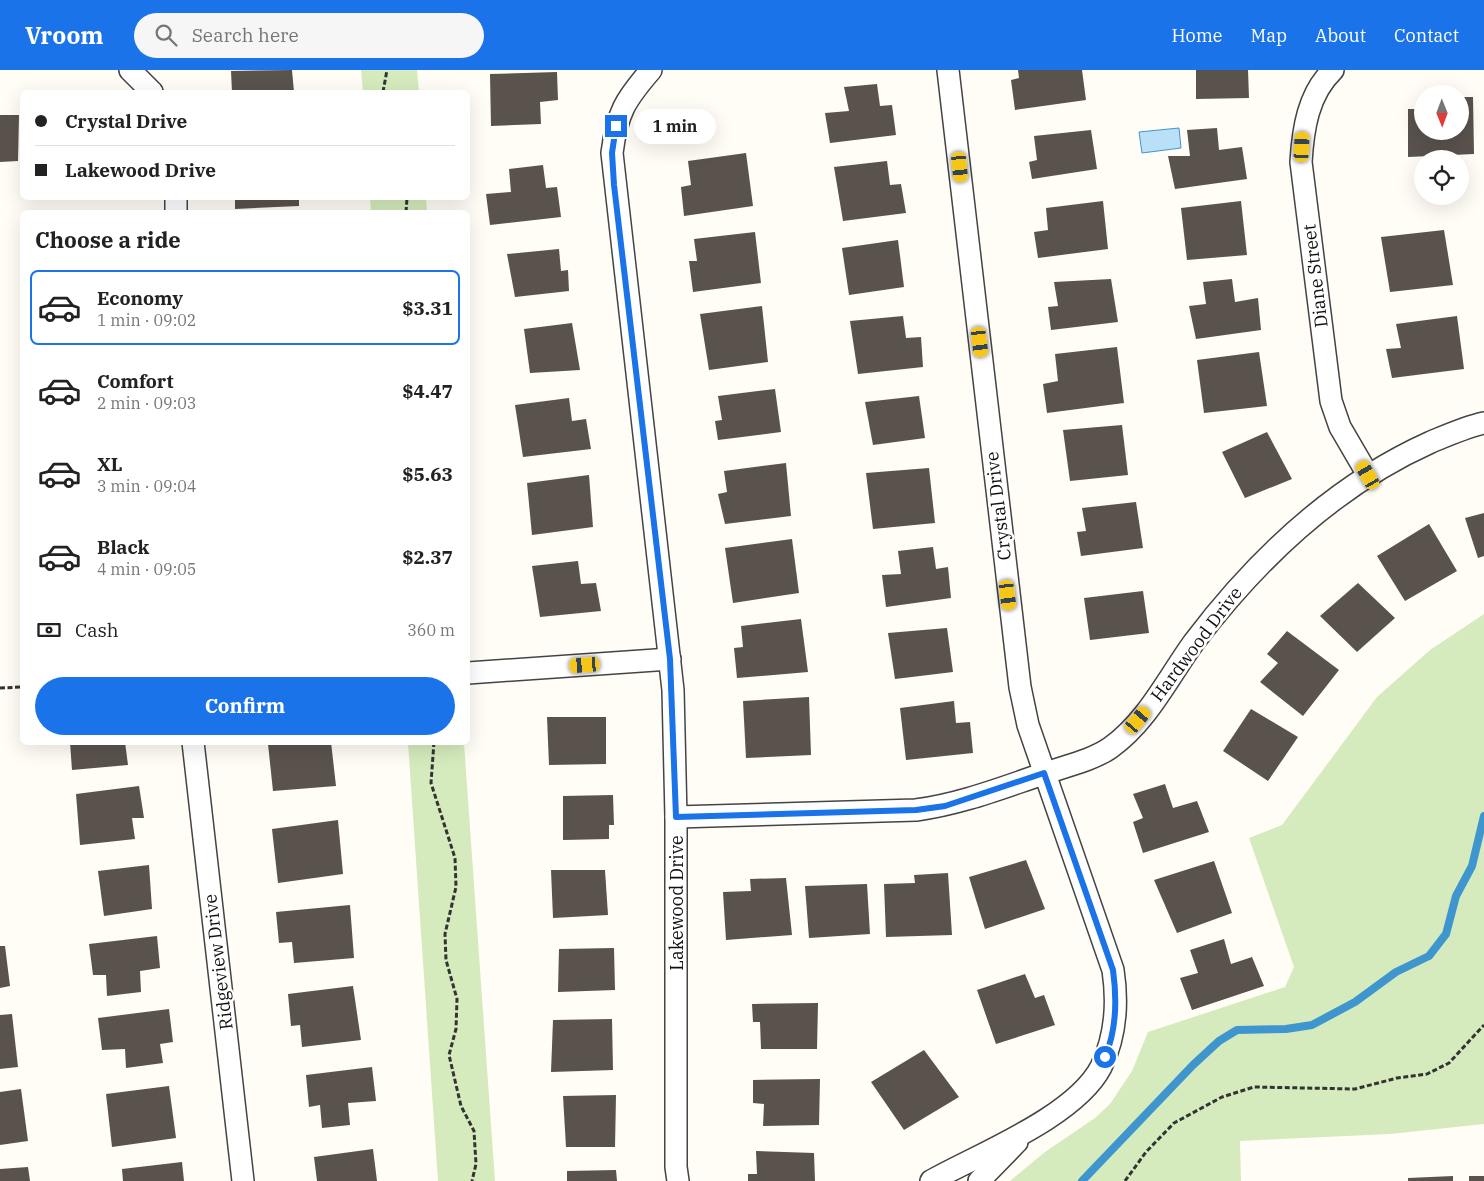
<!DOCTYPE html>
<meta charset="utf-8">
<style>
body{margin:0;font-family:"IBM Plex Serif",serif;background:#f6f6f6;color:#222;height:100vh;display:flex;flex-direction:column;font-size:19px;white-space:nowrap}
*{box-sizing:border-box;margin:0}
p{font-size:16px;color:#767676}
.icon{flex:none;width:28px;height:28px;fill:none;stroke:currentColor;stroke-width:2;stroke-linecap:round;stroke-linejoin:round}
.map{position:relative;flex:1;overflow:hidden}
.details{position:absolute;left:20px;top:140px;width:450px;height:535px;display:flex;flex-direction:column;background:#fff;border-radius:8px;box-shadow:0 5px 20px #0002}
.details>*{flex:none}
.top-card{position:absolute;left:20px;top:20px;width:450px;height:110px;border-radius:8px;box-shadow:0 5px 20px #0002;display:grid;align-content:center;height:110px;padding:0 15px;background:#fff}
.needle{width:32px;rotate:179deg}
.fabs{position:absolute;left:1414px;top:15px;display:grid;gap:10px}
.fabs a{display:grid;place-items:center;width:55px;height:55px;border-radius:50%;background:#fff;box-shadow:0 5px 20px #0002;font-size:25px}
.end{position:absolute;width:22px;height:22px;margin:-11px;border:6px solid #1a73e8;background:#fff;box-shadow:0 0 0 2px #fff}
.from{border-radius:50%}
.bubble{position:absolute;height:35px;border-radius:18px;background:#fff;box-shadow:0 5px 20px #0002;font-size:16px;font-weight:700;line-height:35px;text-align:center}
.car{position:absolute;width:15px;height:30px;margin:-15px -8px;border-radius:6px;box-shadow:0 0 4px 1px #0007;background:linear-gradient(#f5c518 24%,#345 0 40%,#f5c518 0 76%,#345 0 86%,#f5c518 0)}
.top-card b{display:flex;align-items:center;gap:18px;height:48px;font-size:19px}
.top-card b+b{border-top:1px solid #e0e0e0}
.top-card i{width:12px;height:12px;background:#222}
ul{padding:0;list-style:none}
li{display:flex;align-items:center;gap:15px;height:75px;margin:0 10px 8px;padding:0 5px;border:2px solid transparent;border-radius:8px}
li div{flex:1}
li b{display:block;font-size:19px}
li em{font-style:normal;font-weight:700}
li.selected{border-color:#1a73e8}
li>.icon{width:45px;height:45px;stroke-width:1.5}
h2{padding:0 15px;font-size:22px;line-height:60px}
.pay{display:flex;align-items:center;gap:12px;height:55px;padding:0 15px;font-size:19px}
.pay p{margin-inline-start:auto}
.cta{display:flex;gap:10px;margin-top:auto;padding:10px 15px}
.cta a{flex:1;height:58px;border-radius:30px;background:#1a73e8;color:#fff;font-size:20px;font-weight:700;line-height:58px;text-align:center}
header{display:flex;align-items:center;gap:30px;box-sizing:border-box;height:70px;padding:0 25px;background:#1a73e8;color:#fff}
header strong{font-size:24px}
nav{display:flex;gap:28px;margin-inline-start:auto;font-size:18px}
.search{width:350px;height:45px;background:#f6f6f6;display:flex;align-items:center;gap:12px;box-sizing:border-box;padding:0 18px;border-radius:28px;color:#767676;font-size:19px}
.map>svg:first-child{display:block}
</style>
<header>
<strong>Vroom</strong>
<div class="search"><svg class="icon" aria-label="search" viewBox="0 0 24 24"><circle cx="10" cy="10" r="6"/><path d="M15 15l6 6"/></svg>Search here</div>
<nav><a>Home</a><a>Map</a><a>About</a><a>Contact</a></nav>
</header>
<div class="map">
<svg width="1484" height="1111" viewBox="0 0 1484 1111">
<rect width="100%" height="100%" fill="#fffdf5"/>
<g fill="#d5ebbd">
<polygon points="361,0 417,0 419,22 363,22"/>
<polygon points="370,128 426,128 427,142 371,142"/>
<polygon points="1484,544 1484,1054 1390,1064 1240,1071 1241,1111 1010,1111 1045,1082 1095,1048 1110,1034 1132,1001 1148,962 1285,917 1294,897 1249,768 1282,755 1377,627 1430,580"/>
<polygon points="408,673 464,673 495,1111 438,1111"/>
</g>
<polygon fill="#b9e0f7" stroke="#3f96cf" points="1179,58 1181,78 1142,83 1139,62"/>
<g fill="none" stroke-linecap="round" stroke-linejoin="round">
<polyline stroke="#3f96cf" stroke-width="8" points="1082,1111 1193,995 1219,971 1237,960 1286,959 1312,955 1355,932 1396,902 1429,886 1446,864 1456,826 1472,796 1484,746"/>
</g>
<g fill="#5a524d">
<polygon points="292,0 294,22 232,22 231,1"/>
<polygon points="1018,0 1082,0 1086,30 1015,40 1011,10 1019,8"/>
<polygon points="1196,0 1248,0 1249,28 1196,29"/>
<polygon points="557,2 558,30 540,32 541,54 491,56 490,4"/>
<polygon points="877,14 880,36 892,35 896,65 830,73 825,43 849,41 844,17"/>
<polygon points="1460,27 1473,27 1474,84 1408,87 1408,39 1422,39 1422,61 1460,61"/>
<polygon points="0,45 19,45 18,91 0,92"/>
<polygon points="1217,58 1219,80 1242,77 1247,109 1175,119 1168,86 1190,86 1187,60"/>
<polygon points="1091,60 1097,99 1032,109 1029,92 1037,90 1034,66"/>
<polygon points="746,83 753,136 684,146 681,117 691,115 688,91"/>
<polygon points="887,91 890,115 901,114 906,143 843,151 834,97"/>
<polygon points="543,95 546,118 557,117 561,147 490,155 486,124 511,122 509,99"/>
<polygon points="235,128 299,128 299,136 235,139"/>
<polygon points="1103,131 1108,179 1038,188 1034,162 1048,160 1046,138"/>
<polygon points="1241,131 1247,185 1187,190 1181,138"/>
<polygon points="1444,160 1453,215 1390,222 1381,167"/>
<polygon points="755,162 761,213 693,222 689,191 697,191 694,169"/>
<polygon points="898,170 904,217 849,225 842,178"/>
<polygon points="559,179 561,201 568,200 569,221 515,227 507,184"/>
<polygon points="1111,209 1118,252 1051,260 1048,237 1058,236 1054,212"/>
<polygon points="1232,209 1235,232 1258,228 1261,260 1196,269 1189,236 1206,234 1203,212"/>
<polygon points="762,236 768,292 709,300 700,244"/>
<polygon points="903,246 906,268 921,267 923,297 858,304 850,251"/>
<polygon points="1457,246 1464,299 1392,308 1386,279 1401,278 1396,254"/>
<polygon points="572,253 580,300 530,303 524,259"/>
<polygon points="1117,277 1124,333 1047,343 1043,314 1058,311 1055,284"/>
<polygon points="1259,282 1267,336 1204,343 1197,290"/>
<polygon points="775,319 781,362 718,370 715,351 722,350 718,326"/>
<polygon points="919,326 925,368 873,375 865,332"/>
<polygon points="569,328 572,351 586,349 591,379 523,387 515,335"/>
<polygon points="1122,355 1128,405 1070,411 1063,360"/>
<polygon points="1267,362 1292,409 1245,428 1222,382"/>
<polygon points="786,393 791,446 725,454 718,424 727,422 724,401"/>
<polygon points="929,398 935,453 873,459 866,403"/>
<polygon points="589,405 593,457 532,465 527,413"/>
<polygon points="1136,432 1143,478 1081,486 1077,462 1086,461 1082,438"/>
<polygon points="1484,443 1484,486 1478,488 1465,448"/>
<polygon points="1429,454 1457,501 1405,531 1377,486"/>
<polygon points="792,469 799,523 733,533 725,478"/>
<polygon points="933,477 936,499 948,497 951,528 886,537 882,505 901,504 898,481"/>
<polygon points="578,491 581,514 596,513 601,541 540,547 532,496"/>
<polygon points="1358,513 1395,548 1357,582 1320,546"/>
<polygon points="1143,521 1149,563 1090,570 1084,528"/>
<polygon points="801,549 808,602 737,608 734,578 743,577 741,556"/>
<polygon points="947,558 953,602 895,609 888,563"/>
<polygon points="1287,561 1339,600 1303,646 1260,612 1278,593 1267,584"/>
<polygon points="809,627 811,685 746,688 743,631"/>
<polygon points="954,631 956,653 970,652 973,683 906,690 900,638"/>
<polygon points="1251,639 1298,667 1268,711 1223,681"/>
<polygon points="547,647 606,647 606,694 549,695"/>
<polygon points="70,672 125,672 128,695 72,700"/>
<polygon points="286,672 331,672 336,716 273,721 268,674"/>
<polygon points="1165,714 1173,738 1197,731 1209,762 1143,783 1133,752 1143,748 1133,724"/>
<polygon points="139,716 144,748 132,748 135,769 80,775 76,724"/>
<polygon points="613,725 614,755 609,755 609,769 563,770 563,726"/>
<polygon points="338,750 343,804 278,813 272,759"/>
<polygon points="1026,790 1045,839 985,859 969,807"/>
<polygon points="1214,791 1232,843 1177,863 1154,810"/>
<polygon points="149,795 152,839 104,846 98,801"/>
<polygon points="551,800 605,800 608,845 553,848"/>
<polygon points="948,803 952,865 886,867 884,814 915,813 914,805"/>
<polygon points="786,808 792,865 726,870 723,822 751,821 750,809"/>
<polygon points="867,814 870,864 809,868 805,816"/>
<polygon points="350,835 354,888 294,893 292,872 279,873 276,842"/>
<polygon points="157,866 160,898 140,901 141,922 107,926 106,905 93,905 89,874"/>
<polygon points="1224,869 1231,894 1252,887 1264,916 1192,940 1180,908 1198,903 1190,880"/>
<polygon points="0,876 5,876 10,916 0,918"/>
<polygon points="614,878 615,920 558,922 559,879"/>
<polygon points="1025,904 1035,928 1044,925 1055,955 996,974 977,920"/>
<polygon points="353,916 361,970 302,977 300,955 291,956 288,924"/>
<polygon points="818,933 817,979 761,979 760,952 753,952 752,934"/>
<polygon points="169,939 173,972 160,974 163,993 126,998 125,979 102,980 98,948"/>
<polygon points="12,944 18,997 0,999 0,945"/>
<polygon points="612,949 613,1000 551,1002 553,950"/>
<polygon points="924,980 959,1027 904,1060 871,1012"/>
<polygon points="372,997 376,1031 348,1033 350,1055 322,1058 320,1035 309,1037 306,1005"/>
<polygon points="820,1009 819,1055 763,1056 764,1034 753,1033 753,1010"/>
<polygon points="169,1016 176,1068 112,1077 106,1024"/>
<polygon points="21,1019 28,1071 0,1075 0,1022"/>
<polygon points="616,1025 615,1077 566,1077 563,1026"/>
<polygon points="373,1079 377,1111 317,1111 314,1087"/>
<polygon points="756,1081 814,1083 815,1111 748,1111 748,1104 757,1104"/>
<polygon points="182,1092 184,1111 123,1111 122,1099"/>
<polygon points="28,1097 30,1111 0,1111 0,1099"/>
<polygon points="616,1100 617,1111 567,1111 567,1101"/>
<polygon points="1453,1106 1453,1111 1408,1111 1408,1108"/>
<rect x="1469" y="1106" width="15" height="5"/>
</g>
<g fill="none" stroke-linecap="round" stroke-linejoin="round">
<defs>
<g id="street">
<polyline points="130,0 152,22"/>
<path d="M651,0c-26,30 -34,43 -39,83l61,537 3,127v350l2,14"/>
<path d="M1333,0c-25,24 -30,59 -32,92l30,239 9,26 28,48"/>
<polyline points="176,128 176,142"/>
<polyline points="468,603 670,589"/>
<polyline points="193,672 243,1111"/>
<path d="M676,747l240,-7c45,-6 85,-22 127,-36 22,-8 48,-13 67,-26 37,-26 58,-70 84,-106 63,-83 141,-157 237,-200 17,-7 35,-15 53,-19"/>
<path d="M931,1111c48,-27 144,-64 170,-114 15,-31 17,-64 12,-97l-85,-245 -8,-38 -72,-617"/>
<polyline points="979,1111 1017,1072"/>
</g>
</defs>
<use href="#street" stroke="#444" stroke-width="24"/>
<g stroke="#333" stroke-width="3" stroke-dasharray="5 2.5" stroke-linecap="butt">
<polyline points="383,22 387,0"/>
<polyline points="406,142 407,128"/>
<polyline points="0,618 22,617"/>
<polyline points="434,672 431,713 455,788 456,817 445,864 446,890 457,929 456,959 449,985 461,1036 474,1061 476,1094 472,1111"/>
<polyline points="1125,1111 1146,1082 1174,1053 1222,1027 1254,1017 1355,1019 1397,1008 1427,1004 1449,993 1484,955"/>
</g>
<use href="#street" stroke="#fff" stroke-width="21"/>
</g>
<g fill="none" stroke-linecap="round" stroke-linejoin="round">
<path stroke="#1a73e8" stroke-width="6" d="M616,56l-4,27 2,32 56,474 6,158 240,-7 29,-4 99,-33 69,197c4,29 4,59 -8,87"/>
</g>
<g text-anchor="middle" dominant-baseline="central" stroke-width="5" stroke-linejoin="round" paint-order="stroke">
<g font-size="18" fill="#111" stroke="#fff">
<text transform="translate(1315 206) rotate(-97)">Diane Street</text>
<text transform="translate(998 436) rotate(-97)">Crystal Drive</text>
<text transform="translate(1196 574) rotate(-53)">Hardwood Drive</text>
<text transform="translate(676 833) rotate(-90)">Lakewood Drive</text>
<text transform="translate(218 892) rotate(-97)">Ridgeview Drive</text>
</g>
</g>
</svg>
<div class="fabs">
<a><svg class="needle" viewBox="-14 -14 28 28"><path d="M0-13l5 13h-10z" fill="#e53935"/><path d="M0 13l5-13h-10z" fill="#767676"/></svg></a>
<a><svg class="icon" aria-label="locate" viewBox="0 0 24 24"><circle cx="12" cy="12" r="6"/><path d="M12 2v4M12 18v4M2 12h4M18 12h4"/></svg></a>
</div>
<i class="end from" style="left:1105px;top:987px"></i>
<i class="end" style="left:616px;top:56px"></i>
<div class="bubble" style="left:634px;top:39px;width:82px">1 min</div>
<i class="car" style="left:1302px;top:77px;rotate:3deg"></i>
<i class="car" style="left:960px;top:97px;rotate:174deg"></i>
<i class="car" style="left:980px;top:272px;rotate:173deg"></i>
<i class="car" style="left:1368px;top:405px;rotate:330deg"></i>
<i class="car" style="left:1008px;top:525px;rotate:173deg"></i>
<i class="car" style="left:585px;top:595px;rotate:266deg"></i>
<i class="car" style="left:1138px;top:650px;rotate:40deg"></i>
<div class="top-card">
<b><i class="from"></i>Crystal Drive</b>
<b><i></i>Lakewood Drive</b>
</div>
<section class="details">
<h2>Choose a ride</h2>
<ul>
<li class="selected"><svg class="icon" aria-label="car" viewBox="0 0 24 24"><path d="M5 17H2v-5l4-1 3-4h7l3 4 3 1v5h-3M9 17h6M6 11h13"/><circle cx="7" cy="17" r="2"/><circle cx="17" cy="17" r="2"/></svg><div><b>Economy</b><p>1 min · 09:02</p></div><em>$3.31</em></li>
<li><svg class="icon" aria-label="car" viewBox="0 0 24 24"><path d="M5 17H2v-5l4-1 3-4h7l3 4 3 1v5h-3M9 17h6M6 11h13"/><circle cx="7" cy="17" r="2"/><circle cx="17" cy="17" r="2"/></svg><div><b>Comfort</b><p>2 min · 09:03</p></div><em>$4.47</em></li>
<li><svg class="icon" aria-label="car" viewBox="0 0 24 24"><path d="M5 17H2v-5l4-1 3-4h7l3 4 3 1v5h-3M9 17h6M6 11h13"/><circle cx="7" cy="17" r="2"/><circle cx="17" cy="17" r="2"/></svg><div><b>XL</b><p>3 min · 09:04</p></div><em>$5.63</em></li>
<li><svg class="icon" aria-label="car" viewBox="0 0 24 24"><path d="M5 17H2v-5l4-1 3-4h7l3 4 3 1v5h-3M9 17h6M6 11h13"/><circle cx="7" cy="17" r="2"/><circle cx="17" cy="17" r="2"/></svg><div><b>Black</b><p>4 min · 09:05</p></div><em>$2.37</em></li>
</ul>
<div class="pay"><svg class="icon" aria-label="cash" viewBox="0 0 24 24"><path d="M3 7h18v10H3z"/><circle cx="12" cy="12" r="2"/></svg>Cash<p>360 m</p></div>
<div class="cta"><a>Confirm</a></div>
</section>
</div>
